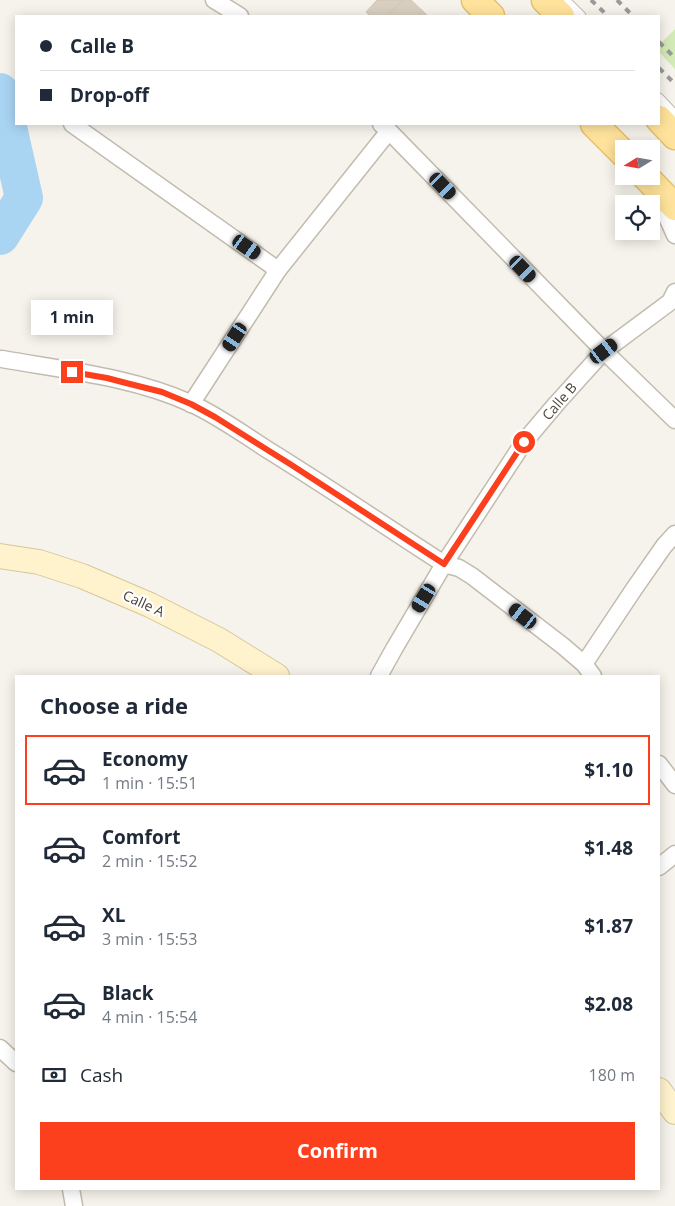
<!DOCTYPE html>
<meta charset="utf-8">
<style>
body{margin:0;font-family:"Open Sans",sans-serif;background:#f6f6f7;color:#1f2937;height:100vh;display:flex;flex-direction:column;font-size:19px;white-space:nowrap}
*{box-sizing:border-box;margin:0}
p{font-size:16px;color:#747a83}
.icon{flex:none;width:28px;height:28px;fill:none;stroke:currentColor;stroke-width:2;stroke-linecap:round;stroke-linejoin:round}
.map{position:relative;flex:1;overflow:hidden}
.panel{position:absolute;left:15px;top:675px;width:645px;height:515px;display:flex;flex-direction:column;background:#fff;border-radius:0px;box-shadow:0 2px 12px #0003}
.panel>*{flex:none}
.hud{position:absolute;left:15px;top:15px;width:645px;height:110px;border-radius:0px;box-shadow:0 2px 12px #0003;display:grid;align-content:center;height:110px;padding:0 25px;background:#fff}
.needle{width:32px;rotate:259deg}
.fabs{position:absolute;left:615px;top:140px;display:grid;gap:10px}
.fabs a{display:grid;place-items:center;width:45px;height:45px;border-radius:0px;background:#fff;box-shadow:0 2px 12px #0003;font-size:25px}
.end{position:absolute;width:22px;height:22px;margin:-11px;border:6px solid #fc3f1d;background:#fff;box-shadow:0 0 0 2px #fff}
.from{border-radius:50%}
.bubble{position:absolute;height:35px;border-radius:0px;background:#fff;box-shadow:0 2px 12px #0003;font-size:16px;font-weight:700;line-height:35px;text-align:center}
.car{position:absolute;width:15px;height:30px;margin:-15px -8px;border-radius:6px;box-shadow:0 0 4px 1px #0007;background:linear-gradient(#222 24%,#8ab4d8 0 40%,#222 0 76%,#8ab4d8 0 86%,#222 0)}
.hud b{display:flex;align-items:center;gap:18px;height:48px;font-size:19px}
.hud b+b{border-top:1px solid #e0e1e3}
.hud i{width:12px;height:12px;background:#1f2937}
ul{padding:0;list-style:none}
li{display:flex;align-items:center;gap:15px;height:70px;margin:0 10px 8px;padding:0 15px;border:2px solid transparent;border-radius:0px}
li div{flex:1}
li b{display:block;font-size:19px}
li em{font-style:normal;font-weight:700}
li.selected{border-color:#fc3f1d}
li>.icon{width:45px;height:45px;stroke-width:1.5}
h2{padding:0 25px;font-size:22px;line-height:60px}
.pay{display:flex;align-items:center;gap:12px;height:55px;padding:0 25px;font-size:19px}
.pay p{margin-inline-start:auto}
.cta{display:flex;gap:10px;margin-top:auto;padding:10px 25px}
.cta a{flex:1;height:58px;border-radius:0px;background:#fc3f1d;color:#fff;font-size:20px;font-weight:700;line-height:58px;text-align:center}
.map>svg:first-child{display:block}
</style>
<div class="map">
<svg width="675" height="1206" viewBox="0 0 675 1206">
<rect width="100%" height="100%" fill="#f6f3ec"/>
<polygon fill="#d2eab5" points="675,29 675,69 659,52 659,45"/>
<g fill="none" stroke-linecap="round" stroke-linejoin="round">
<polyline stroke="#a9d4f2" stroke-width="38" points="0,92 24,198 0,236"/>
</g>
<g fill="#d8cfc1" stroke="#d3c7b4">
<polygon points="377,0 403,0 388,16 370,16 366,12"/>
<polygon points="403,0 411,0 427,15 425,16 388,16"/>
</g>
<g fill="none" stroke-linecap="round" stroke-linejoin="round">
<defs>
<g id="lane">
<polyline points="565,0 581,16"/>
<polyline points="659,98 675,115"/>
</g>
<g id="street">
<polyline points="214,0 240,16"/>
<polyline points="72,124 278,270"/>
<polyline points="381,124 389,131 604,351 675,420"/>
<polyline points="658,197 675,235"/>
<path d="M2,359c62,11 130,18 188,44 27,12 53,31 78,47 60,37 117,76 176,114l15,4 13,8 91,70 21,18 9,12"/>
<polyline points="191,404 278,270 389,131"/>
<polyline points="584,664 634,589 664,546 675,534"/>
<polyline points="379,676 394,649 444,564 524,442 557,403 604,351 670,302 675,292"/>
<polyline points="659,764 675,785"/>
<polyline points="659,867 675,854"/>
<polyline points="0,1048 16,1063"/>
<polyline points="71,1189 74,1206"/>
</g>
<g id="secondary">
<polyline points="0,556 39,562 82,576 150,605 219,640 277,676"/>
<polyline points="659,1090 675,1112"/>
</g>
<g id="primary">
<polyline points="475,0 491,16"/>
<polyline points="545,0 561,16"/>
<polyline points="659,119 675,136"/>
<polyline points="594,124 624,154"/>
<polyline points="645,176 675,207"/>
</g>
</defs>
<use href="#lane" stroke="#c2bbae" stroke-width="11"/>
<use href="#street" stroke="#c2bbae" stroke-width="19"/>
<use href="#secondary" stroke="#d6c79b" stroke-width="26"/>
<use href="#primary" stroke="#e6c16a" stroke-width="29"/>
<use href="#lane" stroke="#fff" stroke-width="9"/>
<use href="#street" stroke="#fff" stroke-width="16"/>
<use href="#secondary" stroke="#fff3cd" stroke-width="24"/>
<use href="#primary" stroke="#ffe39c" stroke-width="26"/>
<g stroke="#9a9a9a" stroke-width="4" stroke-dasharray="6 6" stroke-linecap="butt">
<polyline points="591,0 608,16"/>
<polyline points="617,0 633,16"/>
<polyline points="659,42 675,58"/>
<polyline points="659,68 675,84"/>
</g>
</g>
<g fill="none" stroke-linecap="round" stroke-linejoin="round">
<polyline stroke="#fc3f1d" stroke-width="6" points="72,372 107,378 126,383 162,392 191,404 215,417 290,464 444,564 524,442"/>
</g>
<g text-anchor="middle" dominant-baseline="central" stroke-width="4.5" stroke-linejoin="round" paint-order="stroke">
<g font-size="14" fill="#4b4439" stroke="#fff">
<text transform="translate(559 401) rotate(-49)">Calle B</text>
<text transform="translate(144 603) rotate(25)">Calle A</text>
</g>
</g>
</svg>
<div class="fabs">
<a><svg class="needle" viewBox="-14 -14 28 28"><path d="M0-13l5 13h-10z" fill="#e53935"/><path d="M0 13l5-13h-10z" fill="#747a83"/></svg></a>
<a><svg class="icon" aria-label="locate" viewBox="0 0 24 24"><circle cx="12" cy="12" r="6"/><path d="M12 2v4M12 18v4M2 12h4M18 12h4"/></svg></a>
</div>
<i class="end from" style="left:524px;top:442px"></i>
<i class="end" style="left:72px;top:372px"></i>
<div class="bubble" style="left:31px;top:300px;width:82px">1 min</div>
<i class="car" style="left:443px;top:186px;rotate:136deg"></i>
<i class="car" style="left:247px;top:247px;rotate:125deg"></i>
<i class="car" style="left:523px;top:269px;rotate:136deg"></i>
<i class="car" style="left:235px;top:337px;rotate:213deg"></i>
<i class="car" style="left:604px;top:351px;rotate:53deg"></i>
<i class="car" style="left:424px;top:598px;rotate:211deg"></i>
<i class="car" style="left:523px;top:616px;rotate:308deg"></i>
<div class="hud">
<b><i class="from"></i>Calle B</b>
<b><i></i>Drop-off</b>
</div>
<section class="panel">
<h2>Choose a ride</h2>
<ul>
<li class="selected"><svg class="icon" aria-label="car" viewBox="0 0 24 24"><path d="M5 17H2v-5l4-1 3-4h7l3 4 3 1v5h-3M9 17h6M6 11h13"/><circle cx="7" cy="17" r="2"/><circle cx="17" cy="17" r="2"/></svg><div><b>Economy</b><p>1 min · 15:51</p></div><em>$1.10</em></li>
<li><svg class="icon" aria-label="car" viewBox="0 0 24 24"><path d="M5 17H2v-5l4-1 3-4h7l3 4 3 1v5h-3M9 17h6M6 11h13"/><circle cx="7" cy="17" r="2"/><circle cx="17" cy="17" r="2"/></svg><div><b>Comfort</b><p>2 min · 15:52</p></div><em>$1.48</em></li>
<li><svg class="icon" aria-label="car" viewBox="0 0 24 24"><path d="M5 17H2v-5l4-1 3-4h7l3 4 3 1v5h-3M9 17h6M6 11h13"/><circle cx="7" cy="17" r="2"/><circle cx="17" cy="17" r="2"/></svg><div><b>XL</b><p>3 min · 15:53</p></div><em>$1.87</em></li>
<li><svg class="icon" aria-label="car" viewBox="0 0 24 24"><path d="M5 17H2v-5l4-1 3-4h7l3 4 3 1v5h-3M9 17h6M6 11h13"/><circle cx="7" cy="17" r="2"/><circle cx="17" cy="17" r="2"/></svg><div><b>Black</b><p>4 min · 15:54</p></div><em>$2.08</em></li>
</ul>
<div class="pay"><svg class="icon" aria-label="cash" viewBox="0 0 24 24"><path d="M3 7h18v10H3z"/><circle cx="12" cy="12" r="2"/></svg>Cash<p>180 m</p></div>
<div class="cta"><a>Confirm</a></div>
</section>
</div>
